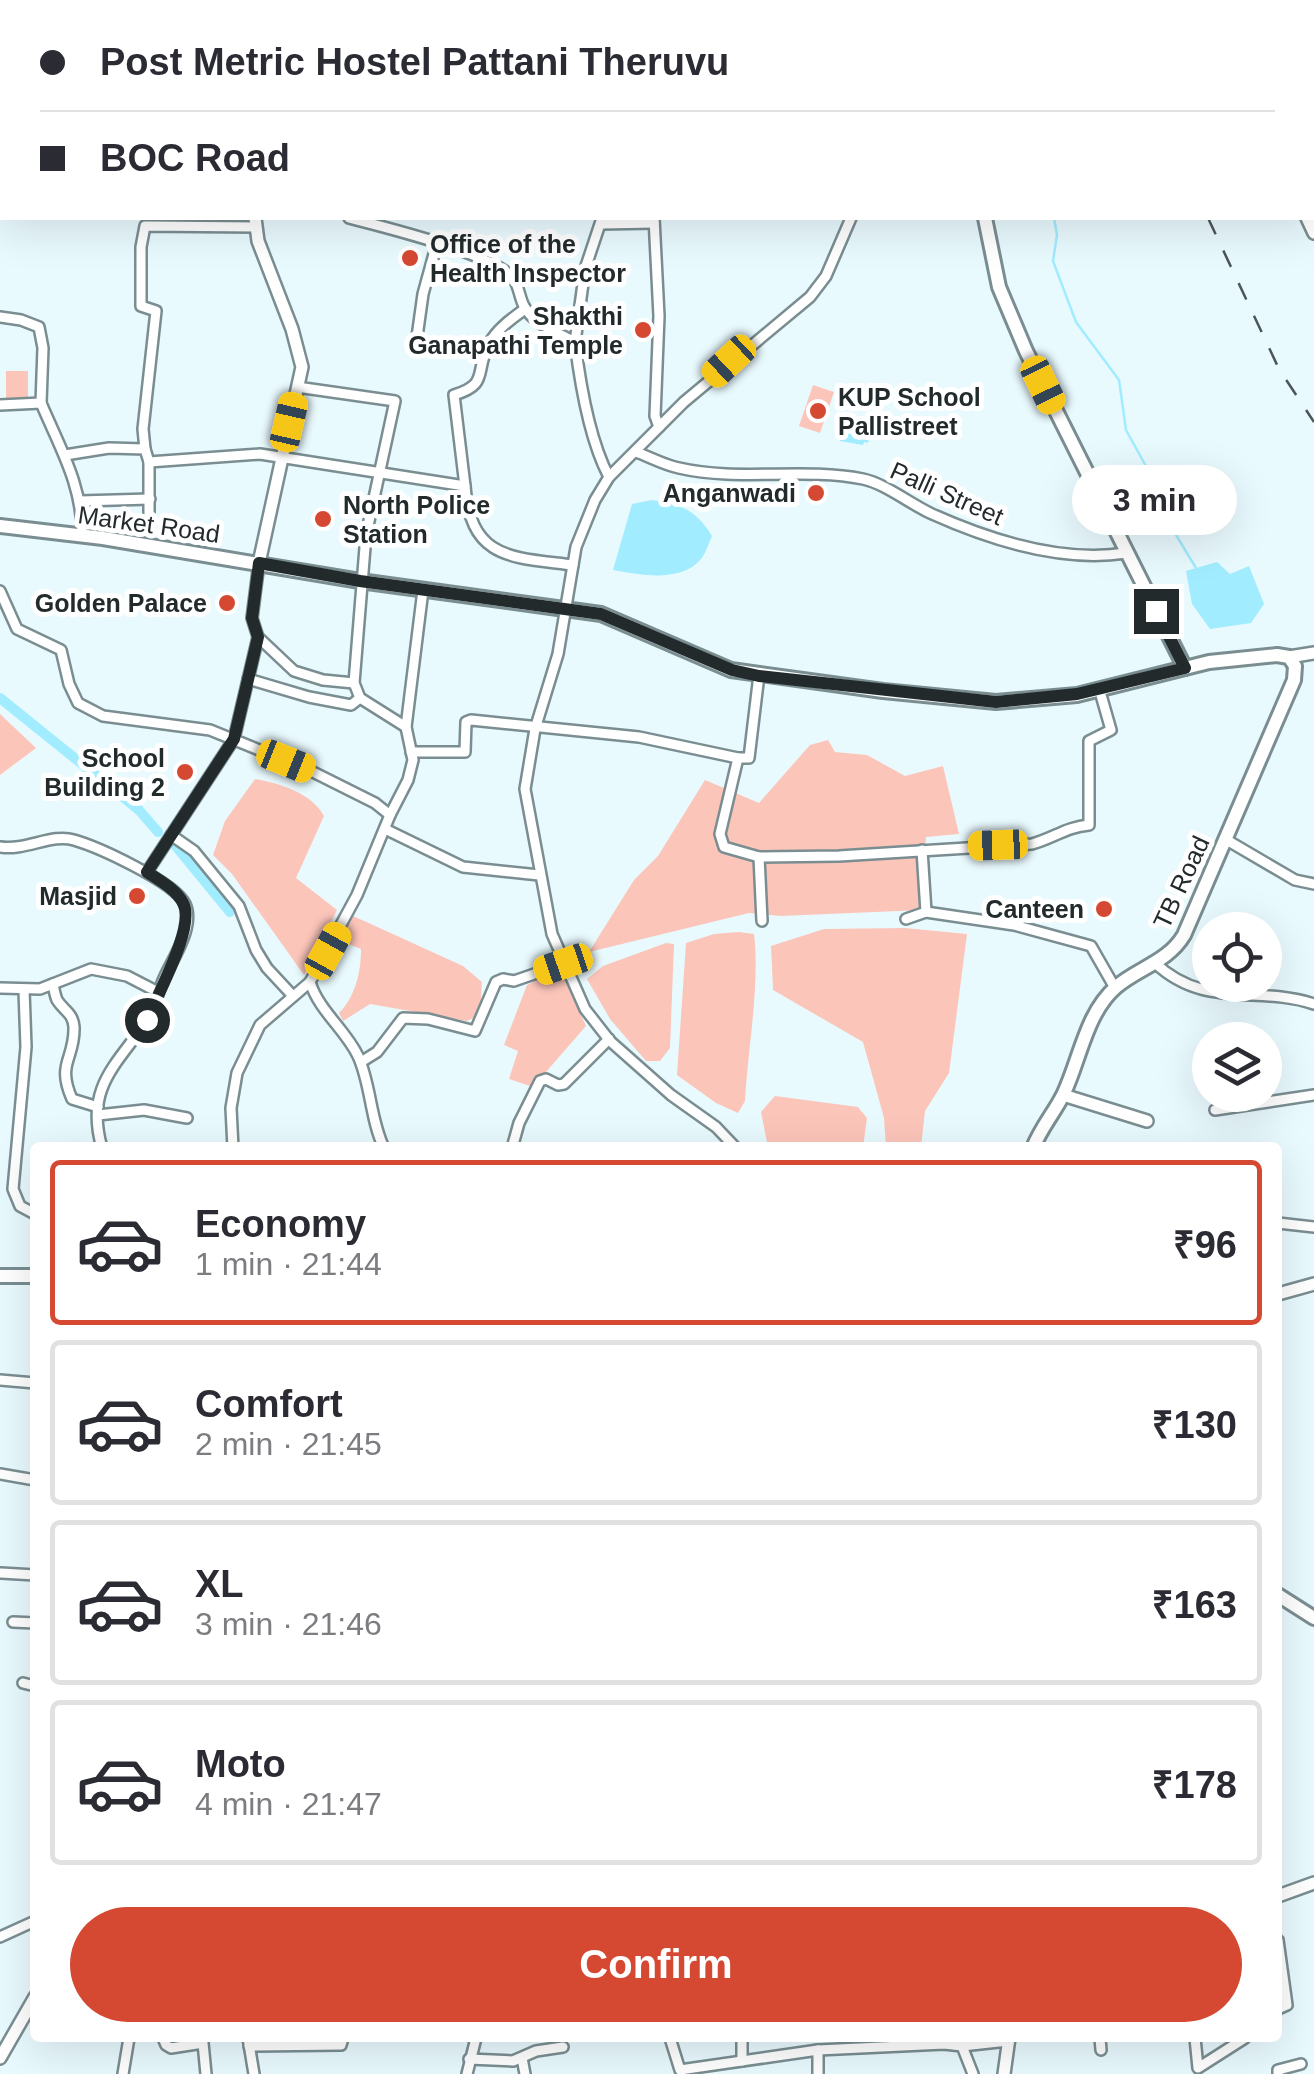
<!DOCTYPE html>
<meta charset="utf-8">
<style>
body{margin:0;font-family:Helvetica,sans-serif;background:#f7f7f7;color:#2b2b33;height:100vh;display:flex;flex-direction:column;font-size:38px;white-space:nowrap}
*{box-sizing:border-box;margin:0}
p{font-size:32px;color:#7c7c81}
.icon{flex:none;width:55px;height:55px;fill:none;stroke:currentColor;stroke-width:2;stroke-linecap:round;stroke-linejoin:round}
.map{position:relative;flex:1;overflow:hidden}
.panel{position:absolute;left:30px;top:1142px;width:1252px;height:900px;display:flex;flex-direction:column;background:#fff;border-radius:10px;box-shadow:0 10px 40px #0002}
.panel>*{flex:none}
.hud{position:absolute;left:0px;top:0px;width:1315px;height:220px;box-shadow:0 10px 40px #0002;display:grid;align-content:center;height:220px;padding:0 40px;background:#fff}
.tools{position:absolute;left:1192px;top:912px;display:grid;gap:20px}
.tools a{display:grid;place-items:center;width:90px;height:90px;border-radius:50%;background:#fff;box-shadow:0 10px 40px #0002;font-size:50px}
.end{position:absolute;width:45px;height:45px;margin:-22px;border:12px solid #222a2c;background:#fff;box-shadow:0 0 0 5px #fff}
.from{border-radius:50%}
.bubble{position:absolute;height:70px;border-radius:35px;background:#fff;box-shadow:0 10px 40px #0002;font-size:32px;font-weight:700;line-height:70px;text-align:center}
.car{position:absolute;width:30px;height:60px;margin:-30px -15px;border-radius:12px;box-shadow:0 0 8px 2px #0007;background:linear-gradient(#f5c518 24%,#345 0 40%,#f5c518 0 76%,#345 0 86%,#f5c518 0)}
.hud b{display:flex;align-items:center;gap:35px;height:95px;font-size:38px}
.hud b+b{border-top:2px solid #e1e1e2}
.hud i{width:25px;height:25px;background:#2b2b33}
ul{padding:18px 0 0;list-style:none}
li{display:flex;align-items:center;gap:30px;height:165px;margin:0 20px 15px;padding:0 20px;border:5px solid #e1e1e2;border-radius:10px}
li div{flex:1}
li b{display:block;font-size:38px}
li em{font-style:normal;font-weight:700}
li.active{border-color:#d54933}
li>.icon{width:90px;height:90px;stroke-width:1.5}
.action{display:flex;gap:20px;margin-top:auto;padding:20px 40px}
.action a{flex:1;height:115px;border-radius:60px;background:#d54933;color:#fff;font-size:40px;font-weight:700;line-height:115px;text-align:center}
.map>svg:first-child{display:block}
</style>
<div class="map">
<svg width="1314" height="2074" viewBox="0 0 1314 2074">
<rect width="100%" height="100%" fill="#e9fafe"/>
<g fill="#fcc5ba">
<rect x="6" y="371" width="22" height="30"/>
<polygon points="813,385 834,392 820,433 799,426"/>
<polygon points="0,714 36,748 0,775"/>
<polygon points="828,740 835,752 867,755 905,776 943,766 959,834 926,837 922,910 781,916 749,913 589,952 634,880 658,856 705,780 759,803 810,745"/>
<path d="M255,779c24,4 57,14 69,37l-28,62 41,32 -33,65 -72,-101 -19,-19 12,-34z"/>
<path d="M351,915l112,51 19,16 -2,33 -13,6 -97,-17 -27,17 -4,-8c16,-16 22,-40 22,-64l-22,-9z"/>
<polygon points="905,928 967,934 949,1073 925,1111 921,1147 886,1147 884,1118 863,1042 773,990 771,946 824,929"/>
<path d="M739,932l15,2c6,50 -6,114 -9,167l-7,12 -22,-10 -39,-28 9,-132 28,-9z"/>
<polygon points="666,943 674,944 670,1048 660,1061 646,1061 610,1019 587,979 603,966"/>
<polygon points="560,969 586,1026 533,1087 509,1079 518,1051 504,1045 527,985"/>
<polygon points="775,1096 858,1107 867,1118 863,1147 768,1147 761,1112"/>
</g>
<g fill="#a1ecfe">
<polygon points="849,421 872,423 868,443 864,442 863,445 840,441 844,425"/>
<path d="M652,500c29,4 44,10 60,36 -3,6 -6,17 -11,23 -20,24 -61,16 -88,11l19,-66z"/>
<polygon points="1217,562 1230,574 1249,566 1264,604 1251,623 1210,629 1192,604 1186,571"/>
</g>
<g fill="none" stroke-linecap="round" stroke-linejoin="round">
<g stroke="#a1ecfe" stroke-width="2.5">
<polyline points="972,0 973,2"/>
<polyline points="1175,0 1176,2"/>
<polyline points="1054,218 1057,235 1053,261 1076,322 1119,380 1126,430 1163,497 1170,525 1196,568"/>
</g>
<g stroke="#a1ecfe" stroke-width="10">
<polyline points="0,698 139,810 158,832"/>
<polyline points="175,845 230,912"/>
</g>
<defs>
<g id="minor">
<polyline points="89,2 91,0"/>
<polyline points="0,70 2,70"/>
<polyline points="1312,107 1314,107"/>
<polyline points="0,127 2,127"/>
<path d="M349,218c35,9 141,35 163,59 7,7 7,20 12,29 9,18 34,27 51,36 5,41 15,99 34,135"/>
<polyline points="654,218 659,316 655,416 659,427"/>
<polyline points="601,224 654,223"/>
<polyline points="437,243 423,294 416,344 487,347"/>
<polyline points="0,317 21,320 39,327 43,348 41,403"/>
<polyline points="575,342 585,269 602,218"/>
<polyline points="297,387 395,401 366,535 354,683 360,698 406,727"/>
<path d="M0,405l41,-2c19,45 42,83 41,133"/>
<polyline points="145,449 143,429 156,311 141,306 141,247 145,226 256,227"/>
<path d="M636,452c14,5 28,13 43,16 60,14 124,-1 184,11 23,5 47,25 69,35 58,26 130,49 194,39"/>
<path d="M65,455l44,-7 36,1 4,13 111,-8 205,32c6,74 46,71 108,79"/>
<polyline points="149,462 149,518"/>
<path d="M465,486l-11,-91c36,-11 20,-23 35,-51 7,-14 22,-25 36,-35"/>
<polyline points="80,501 150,499"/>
<polyline points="0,591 17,629 61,650 69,684 78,703 103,716 210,730 311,771 375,803 390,815"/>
<polyline points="258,637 294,671 323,680 354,683"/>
<path d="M759,675l-10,83h-11l-18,76 4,13 35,10 80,-1 193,-12c22,-6 34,-17 57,-19v-84l22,-11 -12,-42"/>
<polyline points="248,679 309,697 351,705 360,698"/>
<polyline points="411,752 465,752 466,722 471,720 639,737 738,758"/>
<polyline points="385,829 463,867 539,875"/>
<polyline points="171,835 194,851 239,906 256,950 267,968 293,996"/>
<polyline points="1225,839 1295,880 1314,884"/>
<path d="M0,847c26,4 52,-14 74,-7 24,7 101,42 111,64 10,22 -11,53 -20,72 -7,15 -11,35 -21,49 -29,41 -59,64 -42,123"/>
<polyline points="922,850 926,912"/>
<polyline points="759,857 762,921"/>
<polyline points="147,872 234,739 258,637 252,618 259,563"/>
<polyline points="906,919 926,912 1014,925 1091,946 1115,988"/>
<path d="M1155,963c50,47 103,22 159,41"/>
<polyline points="310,982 357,895 390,815 408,780 413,760 406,727 423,590"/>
<path d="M53,984c1,6 2,11 4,16 7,11 16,13 17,27 1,33 -18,35 -2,72l26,8"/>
<polyline points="0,988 40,989 91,969 127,976 158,992"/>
<polyline points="24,990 26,1047 13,1189 20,1206 35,1214"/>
<polyline points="361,1062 377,1052 403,1018 428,1019 475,1031 496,982 503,979 514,981 563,964"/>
<polyline points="1215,1110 1314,1095"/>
<polyline points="98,1115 144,1110 187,1118"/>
<path d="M233,1148l-2,-40 6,-35 23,-48 50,-43c9,29 35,47 48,74 13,28 12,63 26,92"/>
<polyline points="512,1148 519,1123 540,1081 546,1079 558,1085 564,1084 609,1039"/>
<polyline points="736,1148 716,1127 671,1095 610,1041 585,1009 552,934 525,789 535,729 558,654 576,547 595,500 609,477 684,402 810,297 826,276 851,218"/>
<polyline points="1278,1223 1314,1227"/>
<polyline points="0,1380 35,1383"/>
<polyline points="0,1474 35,1480"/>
<polyline points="1,1573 35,1575"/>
<polyline points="13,1622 35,1623"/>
<polyline points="23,1683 35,1686"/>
<polyline points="0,1937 35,1921"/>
<polyline points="1278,1940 1287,2005 1278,2009"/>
<polyline points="163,2038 166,2045 171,2048 203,2043 206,2074"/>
<polyline points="248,2038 254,2074"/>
<polyline points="670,2038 680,2070 818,2050 944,2044 962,2046 973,2074"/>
<polyline points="1100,2038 1101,2050"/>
<polyline points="1195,2038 1198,2068 1245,2038"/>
<polyline points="249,2046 341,2045 343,2038"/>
<polyline points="962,2046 1008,2041"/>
<polyline points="818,2050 818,2074"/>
<polyline points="522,2058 525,2074"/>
<polyline points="469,2059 513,2061 536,2051 563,2047"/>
<polyline points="742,2061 742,2038"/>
<polyline points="123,2074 129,2038"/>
<polyline points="467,2074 476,2038"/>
<polyline points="1278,2074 1278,2070 1301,2064"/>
</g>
<g id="tertiary">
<polyline points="234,0 235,2"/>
<polyline points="952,0 953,2"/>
<polyline points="1244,0 1245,2"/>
<polyline points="255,218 258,241 292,329 302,367 259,563"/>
<polyline points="1307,218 1314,233"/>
<polyline points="1289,657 1314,653"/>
<polyline points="1063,1095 1147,1121"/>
<polyline points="1278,1294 1314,1284"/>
<polyline points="1278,1896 1314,1883"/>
<polyline points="0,2058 35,1997"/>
<polyline points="1004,2074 1009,2038"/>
</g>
<g id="secondary">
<polyline points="1227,0 1229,2"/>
<polyline points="1034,2 1037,0"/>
<polyline points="985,218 999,287 1026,351 1185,668"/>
<path d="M0,526l103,12 257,43 241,33 130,56 152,21 113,11 81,-7 132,-33 68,-7 12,2 6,9 -1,14 -110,255c-16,27 -46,33 -68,52 -30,26 -36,72 -52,106 -9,19 -23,34 -31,55"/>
<polyline points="0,1276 35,1276"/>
<polyline points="1278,1595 1314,1618"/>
</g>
</defs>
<use href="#minor" stroke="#7a8e92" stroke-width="14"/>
<use href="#tertiary" stroke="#7a8e92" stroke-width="16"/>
<use href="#secondary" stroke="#7a8e92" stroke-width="18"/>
<use href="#minor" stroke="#fff" stroke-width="9"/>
<use href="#tertiary" stroke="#fff" stroke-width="11"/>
<use href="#secondary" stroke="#fff" stroke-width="12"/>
<g stroke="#4c5659" stroke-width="2.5" stroke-dasharray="18 18" stroke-linecap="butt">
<polyline points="1101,0 1103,2"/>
<polyline points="1208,218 1279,369 1314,422"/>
</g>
</g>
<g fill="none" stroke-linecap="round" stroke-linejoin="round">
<path stroke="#222a2c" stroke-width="12" d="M147,1020c10,-25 49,-94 36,-117 -7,-14 -23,-22 -36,-31l87,-133 24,-102 -6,-19 7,-55 101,18 241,33 131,56 27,6 237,26 81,-8 108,-26 -29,-57"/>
</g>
<g fill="#d54933" stroke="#fff" stroke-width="4">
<circle cx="410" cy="258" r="10"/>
<circle cx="643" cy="330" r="10"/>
<circle cx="818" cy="411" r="10"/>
<circle cx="816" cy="493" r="10"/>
<circle cx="323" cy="519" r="10"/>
<circle cx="227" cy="603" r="10"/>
<circle cx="185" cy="772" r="10"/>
<circle cx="137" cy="896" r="10"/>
<circle cx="1104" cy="909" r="10"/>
</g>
<g text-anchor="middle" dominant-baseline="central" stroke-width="10" stroke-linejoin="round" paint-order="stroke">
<g font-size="25" font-weight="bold" fill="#222a2c" stroke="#fff" text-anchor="end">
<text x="430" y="244" text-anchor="start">Office of the<tspan x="430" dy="29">Health Inspector</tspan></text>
<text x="623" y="316">Shakthi<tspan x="623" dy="29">Ganapathi Temple</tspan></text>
<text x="838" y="397" text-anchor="start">KUP School<tspan x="838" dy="29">Pallistreet</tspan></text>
<text x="796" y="493">Anganwadi</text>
<text x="343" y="505" text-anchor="start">North Police<tspan x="343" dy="29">Station</tspan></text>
<text x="207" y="603">Golden Palace</text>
<text x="165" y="758">School<tspan x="165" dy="29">Building 2</tspan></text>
<text x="117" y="896">Masjid</text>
<text x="1084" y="909">Canteen</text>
</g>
<g font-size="25" fill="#222a2c" stroke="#fff">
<text transform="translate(947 493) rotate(24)">Palli Street</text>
<text transform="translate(149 524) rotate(8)">Market Road</text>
<text transform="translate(1181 882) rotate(-65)">TB Road</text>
</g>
</g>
</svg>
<div class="tools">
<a><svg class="icon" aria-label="locate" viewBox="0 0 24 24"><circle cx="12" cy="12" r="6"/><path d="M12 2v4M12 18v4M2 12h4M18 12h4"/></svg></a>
<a><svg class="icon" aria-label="layers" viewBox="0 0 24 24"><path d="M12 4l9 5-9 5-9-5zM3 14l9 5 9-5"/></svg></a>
</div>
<i class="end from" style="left:147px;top:1020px"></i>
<i class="end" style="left:1156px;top:611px"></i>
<div class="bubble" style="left:1072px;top:465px;width:165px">3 min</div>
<i class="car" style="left:729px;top:361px;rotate:227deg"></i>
<i class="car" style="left:1043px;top:385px;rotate:154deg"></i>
<i class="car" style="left:289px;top:422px;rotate:13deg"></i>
<i class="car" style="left:286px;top:761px;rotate:112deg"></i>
<i class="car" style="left:998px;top:845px;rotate:268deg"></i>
<i class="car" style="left:328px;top:951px;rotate:29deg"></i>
<i class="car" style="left:563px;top:964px;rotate:251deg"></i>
<div class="hud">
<b><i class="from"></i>Post Metric Hostel Pattani Theruvu</b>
<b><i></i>BOC Road</b>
</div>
<section class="panel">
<ul>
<li class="active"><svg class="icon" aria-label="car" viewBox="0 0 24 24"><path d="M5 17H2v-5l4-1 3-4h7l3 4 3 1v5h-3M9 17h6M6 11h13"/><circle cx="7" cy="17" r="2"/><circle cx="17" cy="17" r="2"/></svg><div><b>Economy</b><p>1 min · 21:44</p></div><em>₹96</em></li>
<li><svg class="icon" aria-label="car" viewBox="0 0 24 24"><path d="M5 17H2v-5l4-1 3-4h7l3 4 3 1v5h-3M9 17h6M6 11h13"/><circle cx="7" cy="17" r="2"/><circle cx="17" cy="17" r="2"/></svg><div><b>Comfort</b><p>2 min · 21:45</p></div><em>₹130</em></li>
<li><svg class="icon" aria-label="car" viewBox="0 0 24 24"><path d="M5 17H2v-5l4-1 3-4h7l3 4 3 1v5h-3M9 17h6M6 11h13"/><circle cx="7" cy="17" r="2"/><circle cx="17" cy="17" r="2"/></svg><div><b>XL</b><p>3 min · 21:46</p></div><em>₹163</em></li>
<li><svg class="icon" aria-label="car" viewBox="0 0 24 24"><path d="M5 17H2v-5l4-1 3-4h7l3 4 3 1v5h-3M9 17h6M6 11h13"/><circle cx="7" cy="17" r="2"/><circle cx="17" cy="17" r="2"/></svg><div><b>Moto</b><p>4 min · 21:47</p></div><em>₹178</em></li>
</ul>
<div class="action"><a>Confirm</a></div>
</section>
</div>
